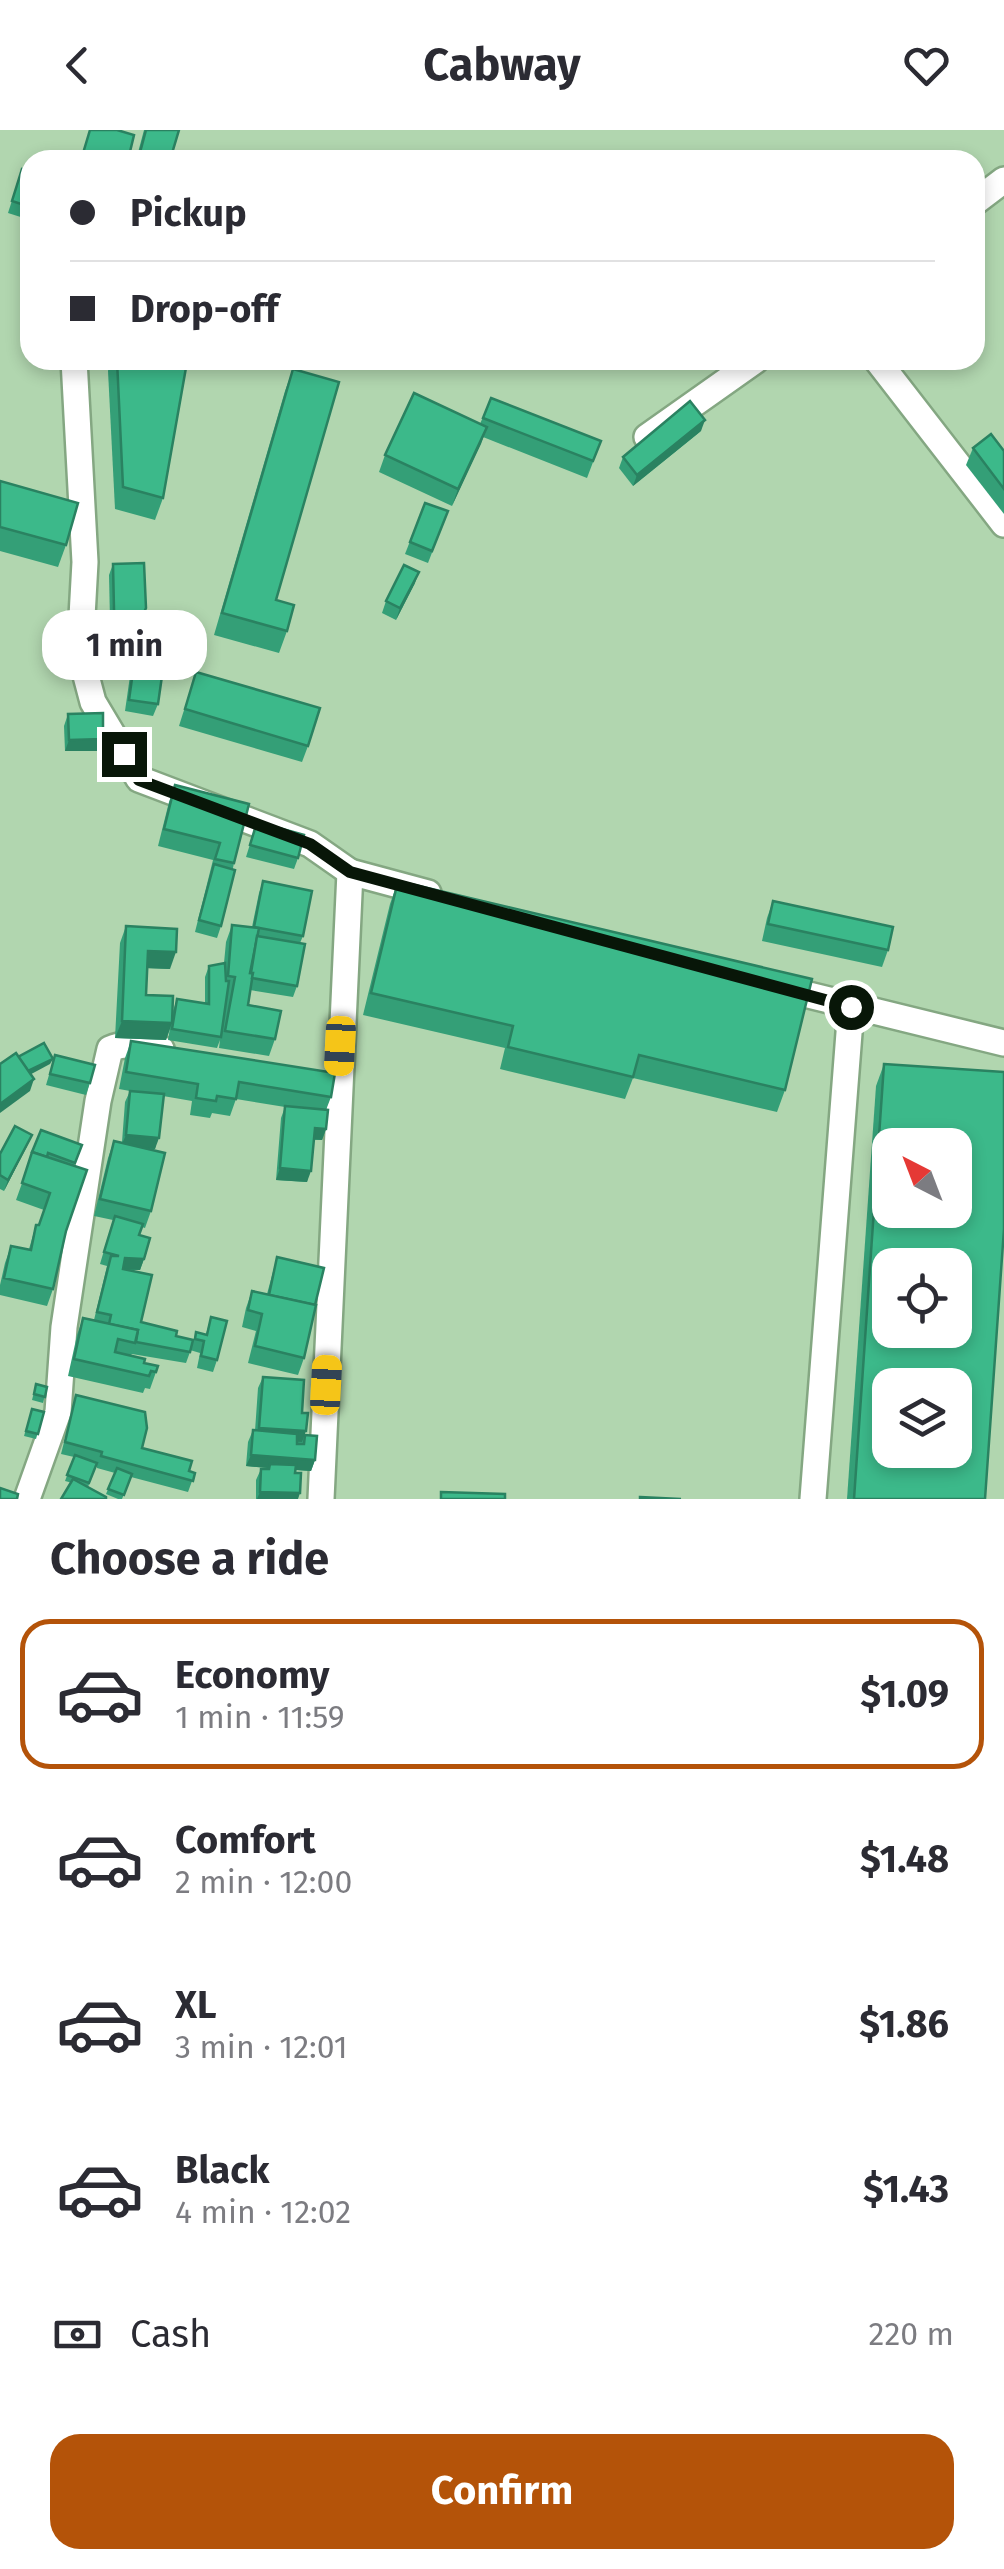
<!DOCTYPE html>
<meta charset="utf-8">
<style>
body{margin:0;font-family:"Fira Sans",sans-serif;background:#f7f7f7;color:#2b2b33;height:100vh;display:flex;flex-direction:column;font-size:38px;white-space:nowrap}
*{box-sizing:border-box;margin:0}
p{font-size:32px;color:#7c7c81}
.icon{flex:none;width:55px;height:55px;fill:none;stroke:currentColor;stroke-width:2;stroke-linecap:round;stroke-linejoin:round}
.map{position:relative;height:1369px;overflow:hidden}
.drawer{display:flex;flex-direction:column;background:#fff;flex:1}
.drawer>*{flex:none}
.banner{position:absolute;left:20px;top:20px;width:965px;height:220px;border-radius:30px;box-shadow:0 5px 15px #0003;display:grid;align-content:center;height:220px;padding:0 50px;background:#fff}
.needle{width:65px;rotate:318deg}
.tools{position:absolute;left:872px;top:998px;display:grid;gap:20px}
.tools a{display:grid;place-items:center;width:100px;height:100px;border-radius:20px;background:#fff;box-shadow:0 5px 15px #0003;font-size:50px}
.end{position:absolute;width:45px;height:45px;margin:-22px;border:12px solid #081608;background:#fff;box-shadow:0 0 0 5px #fff}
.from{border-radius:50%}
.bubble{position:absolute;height:70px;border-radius:30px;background:#fff;box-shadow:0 5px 15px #0003;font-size:32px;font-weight:700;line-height:70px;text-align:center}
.car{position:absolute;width:30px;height:60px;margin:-30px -15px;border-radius:12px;box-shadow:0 0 8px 2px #0007;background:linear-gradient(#f5c518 24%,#345 0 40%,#f5c518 0 76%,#345 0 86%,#f5c518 0)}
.banner b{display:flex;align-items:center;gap:35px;height:95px;font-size:38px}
.banner b+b{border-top:2px solid #e1e1e2}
.banner i{width:25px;height:25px;background:#2b2b33}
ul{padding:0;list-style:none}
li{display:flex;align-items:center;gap:30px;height:150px;margin:0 20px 15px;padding:0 30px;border:5px solid transparent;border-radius:30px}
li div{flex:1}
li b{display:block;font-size:38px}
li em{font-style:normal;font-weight:700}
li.on{border-color:#b45309}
li>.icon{width:90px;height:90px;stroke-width:1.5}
h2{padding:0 50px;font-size:45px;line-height:120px}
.pay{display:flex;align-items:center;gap:25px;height:110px;padding:0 50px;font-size:38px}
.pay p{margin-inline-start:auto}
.button{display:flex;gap:20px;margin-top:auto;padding:20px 50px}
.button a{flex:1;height:115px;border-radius:30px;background:#b45309;color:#fff;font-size:40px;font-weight:700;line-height:115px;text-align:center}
header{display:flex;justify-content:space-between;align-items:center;height:130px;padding:0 50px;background:#fff;font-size:45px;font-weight:700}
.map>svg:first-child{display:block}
</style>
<header><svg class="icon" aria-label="back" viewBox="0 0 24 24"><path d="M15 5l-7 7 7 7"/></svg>Cabway<svg class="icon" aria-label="heart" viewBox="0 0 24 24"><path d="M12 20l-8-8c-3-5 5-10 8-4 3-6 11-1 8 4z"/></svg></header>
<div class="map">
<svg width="1004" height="1369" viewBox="0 0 1004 1369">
<rect width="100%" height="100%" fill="#b1d6af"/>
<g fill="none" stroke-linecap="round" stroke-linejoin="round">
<defs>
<g id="minor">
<polyline points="975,72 1004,50"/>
<polyline points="74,230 85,432 80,523 93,572 139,649 310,714 350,742"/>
<polyline points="877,230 1004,394"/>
<polyline points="647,307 756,230"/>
<polyline points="776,857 1004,913"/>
<path d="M27,1369l31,-87 6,-85 34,-226 12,-52c16,-8 34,-3 51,0"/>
<polyline points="321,1369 350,742 428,763"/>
<polyline points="813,1369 851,877"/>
</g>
</defs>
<use href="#minor" stroke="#84a782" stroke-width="30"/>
<use href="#minor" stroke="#fff" stroke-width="25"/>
</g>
<g fill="#349f77">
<polygon points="144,0 179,0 170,30 136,30"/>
<polygon points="22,39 30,41 30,90 8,83"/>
<polygon points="110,230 187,230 163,368 155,390 115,379 108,241"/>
<polygon points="293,239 276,470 287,501 279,523 214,505 285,261"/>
<polygon points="491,268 601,311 587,348 483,307 452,376 379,342 385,325 480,294"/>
<polygon points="701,301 633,356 619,338 623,327"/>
<polygon points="973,318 1004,321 1004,384 966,335"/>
<polygon points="0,351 66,415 58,437 0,421"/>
<polygon points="425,373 448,381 428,433 405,424"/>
<polygon points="113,434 141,490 121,535 111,536 109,445"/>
<polygon points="415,453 396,490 382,483 386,471"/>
<polygon points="134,534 158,574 153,586 125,581 130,546"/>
<polygon points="196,542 308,616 302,632 179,596"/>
<polygon points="68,584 103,609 99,621 65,621 64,596"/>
<polygon points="175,655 234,733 221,796 217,808 195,802 213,730 158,716 169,672"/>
<polygon points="257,692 298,728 294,739 246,727"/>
<polygon points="263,751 303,806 300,813 297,856 293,867 250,860 248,875 275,909 269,926 219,918 220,910 217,918 168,910 170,898 166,910 115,908 120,813 126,796 170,839 148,838 146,865 173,881 177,869 205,874 205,847 209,836 224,833 226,812 232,795 252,797 259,763"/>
<polygon points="398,751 785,960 777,982 633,948 625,969 500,939 505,918 363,885 390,774"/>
<polygon points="773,771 888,820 882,837 762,811 767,788"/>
<polygon points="131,911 331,967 326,980 326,999 322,1010 314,1010 307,1052 276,1050 281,988 285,977 236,969 230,986 212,983 210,988 190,985 192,971 163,966 155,1019 147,1019 151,1081 145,1098 142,1097 139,1105 144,1129 140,1140 127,1140 141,1192 176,1206 190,1222 186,1233 132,1224 131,1225 156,1242 150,1259 145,1258 143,1263 68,1246 77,1205 83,1188 94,1190 107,1136 100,1134 113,1090 94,1086 108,1028 114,1011 122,1012 125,972 130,961 119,959 125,928"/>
<polygon points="55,925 90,953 86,965 46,955"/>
<polygon points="884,934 985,1369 847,1369 876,956"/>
<polygon points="41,1000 82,1015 74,1036 66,1101 53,1159 47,1176 0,1165 0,1155 5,1133 11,1116 29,1119 36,1095 39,1095 44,1080 16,1070"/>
<polygon points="27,1016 4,1061 0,1059 0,1024"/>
<polygon points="277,1127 304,1228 298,1245 248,1233 256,1201 242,1197 246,1178 252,1161 267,1164"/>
<polygon points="211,1187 217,1230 213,1242 197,1238 200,1223 190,1220 196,1202 206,1204"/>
<polygon points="263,1247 302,1283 305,1305 315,1330 311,1341 295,1340 298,1369 256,1369 256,1350 261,1339 268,1338 246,1336 248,1312 253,1300 255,1301 258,1258"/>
<polygon points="36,1254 47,1257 43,1273 32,1270"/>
<polygon points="76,1265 142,1318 195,1343 188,1362 131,1347 122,1369 118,1369 106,1364 115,1343 97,1338 97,1333 88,1357 65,1351 74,1327 61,1324"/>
<polygon points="32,1279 44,1282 36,1309 24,1306"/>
</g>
<g fill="#2a8261">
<polygon points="705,290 701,301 633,356 637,345"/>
<polygon points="487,297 481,314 452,376 458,359"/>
<polygon points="419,442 415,453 396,490 400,478"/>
<polygon points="146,478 121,535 111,536 115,525"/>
<polygon points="103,609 99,621 65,621 69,610"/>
<polygon points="148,821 176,822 170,839 142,838"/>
<polygon points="122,891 172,893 166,910 115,908"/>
<polygon points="53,929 50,934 22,949 24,943"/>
<polygon points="34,949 30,961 0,983 0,974"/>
<polygon points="315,998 326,999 322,1010 311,1009"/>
<polygon points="32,1005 27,1016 4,1061 8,1050"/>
<polygon points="126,1005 159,1008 155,1019 121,1016"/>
<polygon points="280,1038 311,1041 307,1052 276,1050"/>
<polygon points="125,1128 144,1129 140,1140 121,1139"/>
<polygon points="259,1298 306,1301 302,1312 255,1309"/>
<polygon points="251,1325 315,1330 311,1341 270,1338 270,1334 268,1338 246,1336"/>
<polygon points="260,1362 300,1363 298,1369 257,1369"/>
</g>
<g fill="#3cb98a" stroke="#2a8261" stroke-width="2.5" fill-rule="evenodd">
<polygon points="90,0 117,0 134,5 128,30 81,30"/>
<polygon points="146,0 179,0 170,30 138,30"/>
<polygon points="22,39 30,41 30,77 12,71"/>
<polygon points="117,230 177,230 187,232 163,368 123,357"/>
<polygon points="293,239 339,252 276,470 294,475 287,501 222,483"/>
<polygon points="414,263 487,297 458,359 385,325"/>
<polygon points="491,268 601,311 593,331 483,288"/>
<polygon points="690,271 705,290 637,345 623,327"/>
<polygon points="991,304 1004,321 1004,359 973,318"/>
<polygon points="0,351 78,373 66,415 0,397"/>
<polygon points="425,373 448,381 432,421 410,412"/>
<polygon points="144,433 146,478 125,524 115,525 113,434"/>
<polygon points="404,435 419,442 400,478 386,471"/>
<polygon points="134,534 163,539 158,574 129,570"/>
<polygon points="196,542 320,578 308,616 185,579"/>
<polygon points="103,583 103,609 69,610 68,584"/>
<polygon points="175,655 249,674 234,733 215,729 220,713 164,699"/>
<polygon points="257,692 304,705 298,728 250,715"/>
<polygon points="214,734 235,740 221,796 199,790"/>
<polygon points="263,751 312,761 303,806 254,797"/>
<polygon points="398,751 812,849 785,960 639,925 633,947 508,917 513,896 371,863"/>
<polygon points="773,771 893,797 888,820 768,794"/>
<polygon points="232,795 259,798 250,843 253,843 248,875 281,881 275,909 225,901 235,847 228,846"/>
<polygon points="126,796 177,799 176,822 148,821 146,865 173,866 172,893 122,891"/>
<polygon points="257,806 305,814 297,856 252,848 253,843 251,843"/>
<polygon points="225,833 226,851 229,851 221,907 172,899 177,869 209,874 209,836"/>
<polygon points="131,911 335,943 331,967 239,952 236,969 217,966 216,971 196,968 198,954 126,942"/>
<polygon points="44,913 53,929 28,941 18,927"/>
<polygon points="16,923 34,949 0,974 0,934"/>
<polygon points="55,925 95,935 90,953 50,944"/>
<path d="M884,934l120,8v157l-19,270h-131zM890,1015h65v65h-65zM890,1135h65v65h-65zM890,1255h65v65h-65z"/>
<polygon points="130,961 164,964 159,1008 126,1005"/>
<polygon points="285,976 328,980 326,999 315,998 311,1041 280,1038"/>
<polygon points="15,996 32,1005 8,1050 0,1045 0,1024"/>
<polygon points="41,1000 82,1015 75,1033 48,1023 47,1027 32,1022"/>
<polygon points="114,1011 165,1023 151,1081 100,1069"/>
<polygon points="32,1022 87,1040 66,1101 53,1159 4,1148 11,1116 31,1120 36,1095 39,1095 50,1063 22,1053"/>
<polygon points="115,1086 143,1094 139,1105 150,1108 144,1129 125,1128 123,1139 152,1145 141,1192 177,1201 176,1206 193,1210 190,1222 136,1212 138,1200 109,1194 111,1185 97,1182 111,1126 119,1126 104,1122"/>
<polygon points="277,1127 324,1138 315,1175 269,1165"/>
<polygon points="252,1161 316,1175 304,1228 255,1216 262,1184 248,1180"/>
<polygon points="211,1187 227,1191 217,1230 201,1226 204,1211 195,1209 196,1202 207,1205"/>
<polygon points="83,1188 138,1200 135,1213 118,1209 115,1222 145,1229 144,1233 158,1236 156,1242 151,1241 149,1246 74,1229"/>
<polygon points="263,1247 304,1250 302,1283 308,1283 306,1301 259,1298"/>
<polygon points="36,1254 47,1257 45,1267 34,1264"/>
<polygon points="76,1265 145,1282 147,1298 142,1318 192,1331 189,1341 195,1343 193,1351 101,1326 102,1322 65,1312"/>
<polygon points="32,1279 44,1282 38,1304 26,1301"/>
<polygon points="253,1300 297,1304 297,1314 304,1314 305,1305 317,1306 315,1330 251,1325"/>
<polygon points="75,1325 97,1333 89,1353 67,1345"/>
<polygon points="270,1334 296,1335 295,1343 301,1343 300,1363 260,1362 261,1339 269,1339"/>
<polygon points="117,1338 132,1344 124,1365 108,1359"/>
<polygon points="73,1349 106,1367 106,1369 61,1369"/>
<polygon points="0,1358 18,1364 17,1369 0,1369"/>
<polygon points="441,1362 505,1364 505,1369 441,1369"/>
<polygon points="640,1367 681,1369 640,1369"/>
</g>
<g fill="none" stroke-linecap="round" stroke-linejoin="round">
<polyline stroke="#081608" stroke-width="12" points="124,624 139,650 310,714 350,742 851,877"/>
</g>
</svg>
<div class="tools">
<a><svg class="needle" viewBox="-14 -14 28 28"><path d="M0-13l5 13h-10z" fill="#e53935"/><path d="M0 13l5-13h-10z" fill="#7c7c81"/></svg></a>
<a><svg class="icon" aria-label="locate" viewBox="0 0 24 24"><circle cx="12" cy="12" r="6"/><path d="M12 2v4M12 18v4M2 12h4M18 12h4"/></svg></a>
<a><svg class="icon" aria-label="layers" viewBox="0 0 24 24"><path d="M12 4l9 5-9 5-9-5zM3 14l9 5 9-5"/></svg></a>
</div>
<i class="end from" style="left:851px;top:877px"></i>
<i class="end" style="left:124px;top:624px"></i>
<div class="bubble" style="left:42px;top:480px;width:165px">1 min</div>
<i class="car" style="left:340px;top:916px;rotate:183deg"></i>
<i class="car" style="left:326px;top:1255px;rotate:3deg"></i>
<div class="banner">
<b><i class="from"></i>Pickup</b>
<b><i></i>Drop-off</b>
</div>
</div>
<section class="drawer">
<h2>Choose a ride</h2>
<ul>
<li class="on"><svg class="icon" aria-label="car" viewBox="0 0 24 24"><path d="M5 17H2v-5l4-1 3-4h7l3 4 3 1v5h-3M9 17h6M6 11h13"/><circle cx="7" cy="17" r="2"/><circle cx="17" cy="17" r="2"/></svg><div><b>Economy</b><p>1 min · 11:59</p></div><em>$1.09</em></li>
<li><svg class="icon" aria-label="car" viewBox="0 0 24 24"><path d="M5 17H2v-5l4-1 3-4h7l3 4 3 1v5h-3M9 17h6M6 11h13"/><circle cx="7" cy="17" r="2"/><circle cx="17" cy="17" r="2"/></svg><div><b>Comfort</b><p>2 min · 12:00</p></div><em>$1.48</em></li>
<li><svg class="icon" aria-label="car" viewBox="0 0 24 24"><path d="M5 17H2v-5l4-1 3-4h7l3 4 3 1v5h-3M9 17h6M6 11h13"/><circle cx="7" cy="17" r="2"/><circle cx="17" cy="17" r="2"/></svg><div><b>XL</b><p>3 min · 12:01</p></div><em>$1.86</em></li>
<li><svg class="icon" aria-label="car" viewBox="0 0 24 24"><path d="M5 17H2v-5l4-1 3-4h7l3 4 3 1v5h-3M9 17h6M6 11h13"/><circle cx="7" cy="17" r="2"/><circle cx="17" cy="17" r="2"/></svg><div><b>Black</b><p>4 min · 12:02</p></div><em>$1.43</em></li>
</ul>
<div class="pay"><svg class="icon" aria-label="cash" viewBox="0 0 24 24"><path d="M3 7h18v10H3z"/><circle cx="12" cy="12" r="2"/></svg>Cash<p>220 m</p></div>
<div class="button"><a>Confirm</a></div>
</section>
